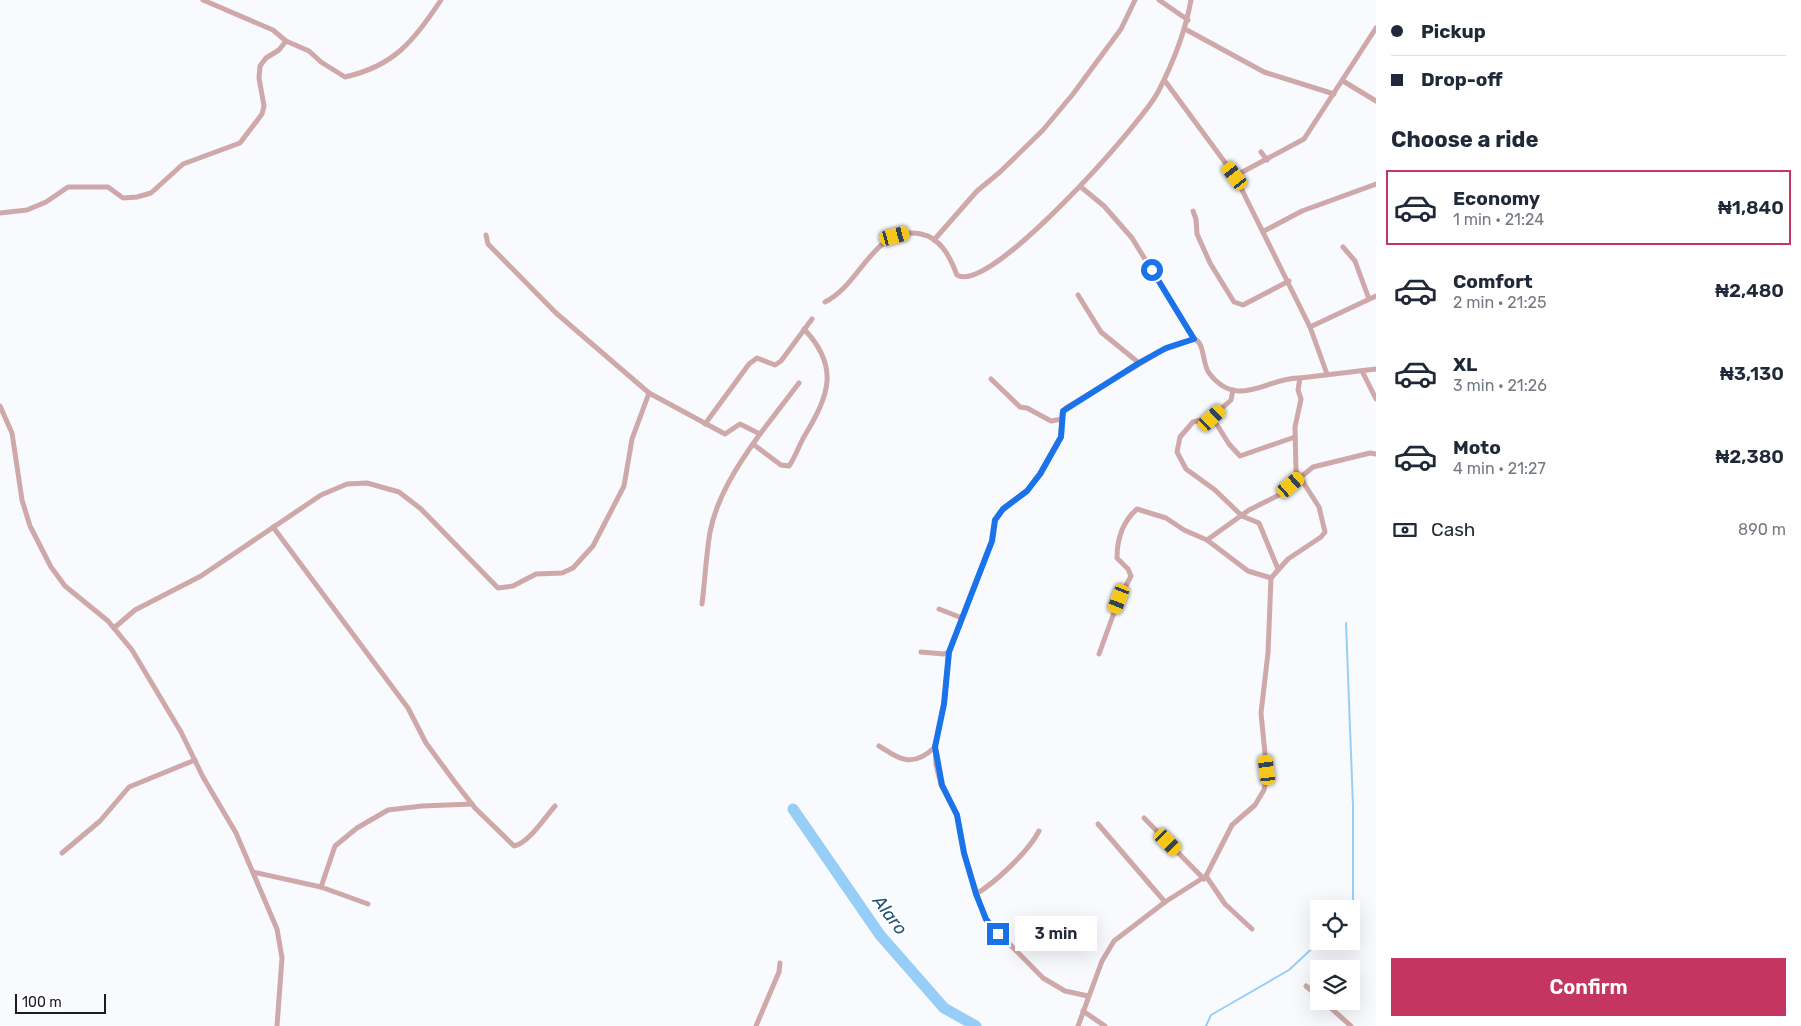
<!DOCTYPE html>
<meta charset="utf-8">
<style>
body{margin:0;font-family:Rubik,sans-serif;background:#f2f2f3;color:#1f2937;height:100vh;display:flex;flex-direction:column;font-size:19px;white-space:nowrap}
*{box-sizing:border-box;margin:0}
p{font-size:16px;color:#747a83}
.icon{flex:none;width:28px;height:28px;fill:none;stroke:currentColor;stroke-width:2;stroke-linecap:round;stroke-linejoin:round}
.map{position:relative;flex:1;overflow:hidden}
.side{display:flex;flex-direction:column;background:#fff;width:425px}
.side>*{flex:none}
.guide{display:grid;align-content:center;height:110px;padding:0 15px;background:#fff}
.controls{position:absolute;left:1310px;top:900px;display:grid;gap:10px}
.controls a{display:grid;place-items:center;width:50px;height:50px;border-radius:0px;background:#fff;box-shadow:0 5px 20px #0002;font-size:25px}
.scale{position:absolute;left:15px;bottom:12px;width:91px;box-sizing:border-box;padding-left:5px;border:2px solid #1a1c1f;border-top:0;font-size:14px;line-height:18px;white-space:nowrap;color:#1a1c1f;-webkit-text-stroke:4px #fff;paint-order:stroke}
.end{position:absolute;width:22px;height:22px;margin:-11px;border:6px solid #1a73e8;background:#fff;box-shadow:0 0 0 2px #fff}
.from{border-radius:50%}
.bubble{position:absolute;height:35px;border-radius:0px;background:#fff;box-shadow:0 5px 20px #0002;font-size:16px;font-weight:600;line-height:35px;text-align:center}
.car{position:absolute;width:15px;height:30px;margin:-15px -8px;border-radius:6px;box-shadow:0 0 4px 1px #0007;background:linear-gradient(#f5c518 24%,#345 0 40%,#f5c518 0 76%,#345 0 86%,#f5c518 0)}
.guide b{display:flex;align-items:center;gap:18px;height:48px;font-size:19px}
.guide b+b{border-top:1px solid #e0e1e3}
.guide i{width:12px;height:12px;background:#1f2937}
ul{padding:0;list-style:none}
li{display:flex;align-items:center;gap:15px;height:75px;margin:0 10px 8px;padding:0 5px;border:2px solid transparent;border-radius:0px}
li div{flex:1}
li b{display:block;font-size:19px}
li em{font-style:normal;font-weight:600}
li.active{border-color:#c43661}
li>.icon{width:45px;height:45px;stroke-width:1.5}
h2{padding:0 15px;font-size:22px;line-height:60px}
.pay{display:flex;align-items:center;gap:12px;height:55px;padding:0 15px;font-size:19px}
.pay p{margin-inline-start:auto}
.action{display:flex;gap:10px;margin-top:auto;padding:10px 15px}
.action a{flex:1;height:58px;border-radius:0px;background:#c43661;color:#fff;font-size:20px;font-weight:600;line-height:58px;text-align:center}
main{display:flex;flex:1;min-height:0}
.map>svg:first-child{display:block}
</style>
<main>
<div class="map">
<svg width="1376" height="1026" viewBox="0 0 1376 1026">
<rect width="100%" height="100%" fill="#f8fafd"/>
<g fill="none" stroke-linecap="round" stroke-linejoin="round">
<g stroke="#97cef7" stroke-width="2">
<polyline points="1346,623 1353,806 1353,909 1351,911"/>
<polyline points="1206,1026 1211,1015 1289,970 1320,941"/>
</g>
<polyline stroke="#97cef7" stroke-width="11" points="793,809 880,935 944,1008 976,1026"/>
<g stroke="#cfa8a9" stroke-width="5">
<path d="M203,0l70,30 13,11 23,10 12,11 24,15c49,-11 69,-36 96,-77"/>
<polyline points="1159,0 1188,20"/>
<polyline points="1185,29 1264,72 1334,94"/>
<polyline points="1165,81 1235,176 1310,327 1327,374"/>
<polyline points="1343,81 1376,101"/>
<polyline points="1261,152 1267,160"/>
<polyline points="1235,176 1304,139 1376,28"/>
<polyline points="1081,187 1104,206 1132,238 1194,339"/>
<polyline points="1193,211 1196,219 1197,234 1210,263 1234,302 1243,305 1289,281"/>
<polyline points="0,213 27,210 46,202 68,187 108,187 123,198 137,197 151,193 183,164 240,143 262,114 264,106 259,78 260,66 266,58 279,50 286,41"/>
<polyline points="1264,231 1302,211 1376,184"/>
<polyline points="934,240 977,191 1000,172 1043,130 1073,94 1121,29 1135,0"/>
<polyline points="1343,247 1355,261 1369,299"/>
<polyline points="1078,295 1101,332 1139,363"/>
<path d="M825,302c36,-17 49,-78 96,-68 20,4 29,23 36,41 32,21 184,-151 201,-183 15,-29 27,-59 33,-92"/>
<polyline points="1310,327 1376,296"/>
<polyline points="1362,371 1376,399"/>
<polyline points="991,379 1020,407 1027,408 1051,421 1062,419"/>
<polyline points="1233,390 1231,400 1212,417 1193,422 1180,437 1177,452 1186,469 1215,490 1242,516 1259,523 1278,569"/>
<path d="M649,393l76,41 15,-10 20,10c-21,29 -43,62 -50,98 -4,24 -5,48 -8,72"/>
<polyline points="0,406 12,433 22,500 30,526 51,567 65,586 108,621 132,650 181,732 203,777 236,833 277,929 282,958 277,1026"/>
<polyline points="1212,417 1229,444 1240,456 1295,437"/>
<polyline points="705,424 749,364 757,358 775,365 781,361 812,319"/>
<polyline points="760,434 799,383"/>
<path d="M753,444l28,21 8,1c7,-10 10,-21 16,-31 24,-40 35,-68 -1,-106"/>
<path d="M273,527l135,181 18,35 28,38 21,27 39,38c14,-2 32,-30 41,-40"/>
<polyline points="1207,540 1249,510 1279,495 1313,467 1370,453 1376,454"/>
<polyline points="939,609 962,618"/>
<polyline points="114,628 135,610 201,576 321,495 347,484 367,483 399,492 421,509 498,588 513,586 536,574 562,573 573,568 593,546 624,486 632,439 649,393 556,313 488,244 486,235"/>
<path d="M921,652l23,2 5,-2 43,-111 3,-21 8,-11 24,-18 14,-17 20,-37 1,-23 4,-6 95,-57 33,-12c11,3 8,25 15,34 29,38 58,4 91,5"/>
<polyline points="949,652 944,704 935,747 936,765 941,785 957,815 964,853 985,919 1043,978 1065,991 1088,996"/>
<path d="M1099,654l20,-55 12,-23 -3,-7 -11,-11c0,-18 5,-36 20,-49l29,9 18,12 23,10 41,31 23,7"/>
<path d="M879,746c22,14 34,22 56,1"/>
<polyline points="1144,818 1204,879"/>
<polyline points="1098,824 1165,902"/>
<polyline points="62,853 100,821 129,787 195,760"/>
<polyline points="253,872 321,887 368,904"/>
<polyline points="1206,876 1225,904 1252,929"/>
<polyline points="321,887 335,846 357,828 388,810 422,806 472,804"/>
<path d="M976,894c20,-12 52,-42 63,-63"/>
<polyline points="1306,986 1319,997"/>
<polyline points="1323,1001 1351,1026"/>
<polyline points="1083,1011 1105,1026"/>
<polyline points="756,1026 779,972 780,963"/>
<polyline points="1078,1026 1102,961 1114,941 1165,902 1206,876 1232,825 1255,805 1264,790 1267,774 1261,713 1268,653 1271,578 1288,559 1321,537 1325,532 1319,507 1296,471 1295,427 1301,399 1298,390 1300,378 1376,369"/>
</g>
</g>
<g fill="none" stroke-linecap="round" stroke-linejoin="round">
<polyline stroke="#1a73e8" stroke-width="6" points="998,934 986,919 976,894 964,853 957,815 942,785 935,747 944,704 949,652 992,541 995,520 1003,509 1027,491 1040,474 1061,437 1063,411 1139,363 1166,348 1194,339 1152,270"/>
</g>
<g text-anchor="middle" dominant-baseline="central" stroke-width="4" stroke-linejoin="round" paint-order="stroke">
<g font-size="18" font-style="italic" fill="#205376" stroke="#fff">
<text transform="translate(890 915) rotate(53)">Alaro</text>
</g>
</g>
</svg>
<div class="controls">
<a><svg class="icon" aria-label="locate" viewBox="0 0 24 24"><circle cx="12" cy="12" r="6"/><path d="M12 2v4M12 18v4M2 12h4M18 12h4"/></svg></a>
<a><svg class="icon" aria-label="layers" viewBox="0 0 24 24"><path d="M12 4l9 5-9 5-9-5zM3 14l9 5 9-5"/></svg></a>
</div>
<div class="scale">100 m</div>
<i class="end from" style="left:1152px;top:270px"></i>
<i class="end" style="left:998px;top:934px"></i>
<div class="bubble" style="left:1015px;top:916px;width:82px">3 min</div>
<i class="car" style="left:1235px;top:176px;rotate:323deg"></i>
<i class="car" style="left:895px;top:236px;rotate:75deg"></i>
<i class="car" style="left:1212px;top:418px;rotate:47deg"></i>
<i class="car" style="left:1291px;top:485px;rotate:49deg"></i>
<i class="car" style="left:1119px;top:599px;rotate:201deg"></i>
<i class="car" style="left:1267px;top:770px;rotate:353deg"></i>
<i class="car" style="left:1168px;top:842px;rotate:135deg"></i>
</div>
<section class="side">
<div class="guide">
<b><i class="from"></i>Pickup</b>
<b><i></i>Drop-off</b>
</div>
<h2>Choose a ride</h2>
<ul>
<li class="active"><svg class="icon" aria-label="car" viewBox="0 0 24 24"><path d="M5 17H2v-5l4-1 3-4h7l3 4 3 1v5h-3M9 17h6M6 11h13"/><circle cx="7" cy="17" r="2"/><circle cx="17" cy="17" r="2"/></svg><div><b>Economy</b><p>1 min · 21:24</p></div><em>₦1,840</em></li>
<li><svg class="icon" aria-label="car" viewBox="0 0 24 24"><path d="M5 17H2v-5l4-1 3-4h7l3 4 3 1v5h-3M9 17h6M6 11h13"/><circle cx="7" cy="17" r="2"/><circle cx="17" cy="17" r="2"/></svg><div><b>Comfort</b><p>2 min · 21:25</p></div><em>₦2,480</em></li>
<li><svg class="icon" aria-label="car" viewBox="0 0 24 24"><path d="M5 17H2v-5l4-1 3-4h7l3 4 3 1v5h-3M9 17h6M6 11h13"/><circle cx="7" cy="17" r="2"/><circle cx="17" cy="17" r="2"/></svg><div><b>XL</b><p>3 min · 21:26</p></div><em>₦3,130</em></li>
<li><svg class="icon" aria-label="car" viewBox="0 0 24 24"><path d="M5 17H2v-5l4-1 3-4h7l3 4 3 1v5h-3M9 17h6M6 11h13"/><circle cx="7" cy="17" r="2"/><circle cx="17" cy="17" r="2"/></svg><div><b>Moto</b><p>4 min · 21:27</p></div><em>₦2,380</em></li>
</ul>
<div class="pay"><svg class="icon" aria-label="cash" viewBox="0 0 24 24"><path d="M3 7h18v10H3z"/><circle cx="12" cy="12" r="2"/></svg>Cash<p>890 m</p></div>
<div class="action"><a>Confirm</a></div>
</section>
</main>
